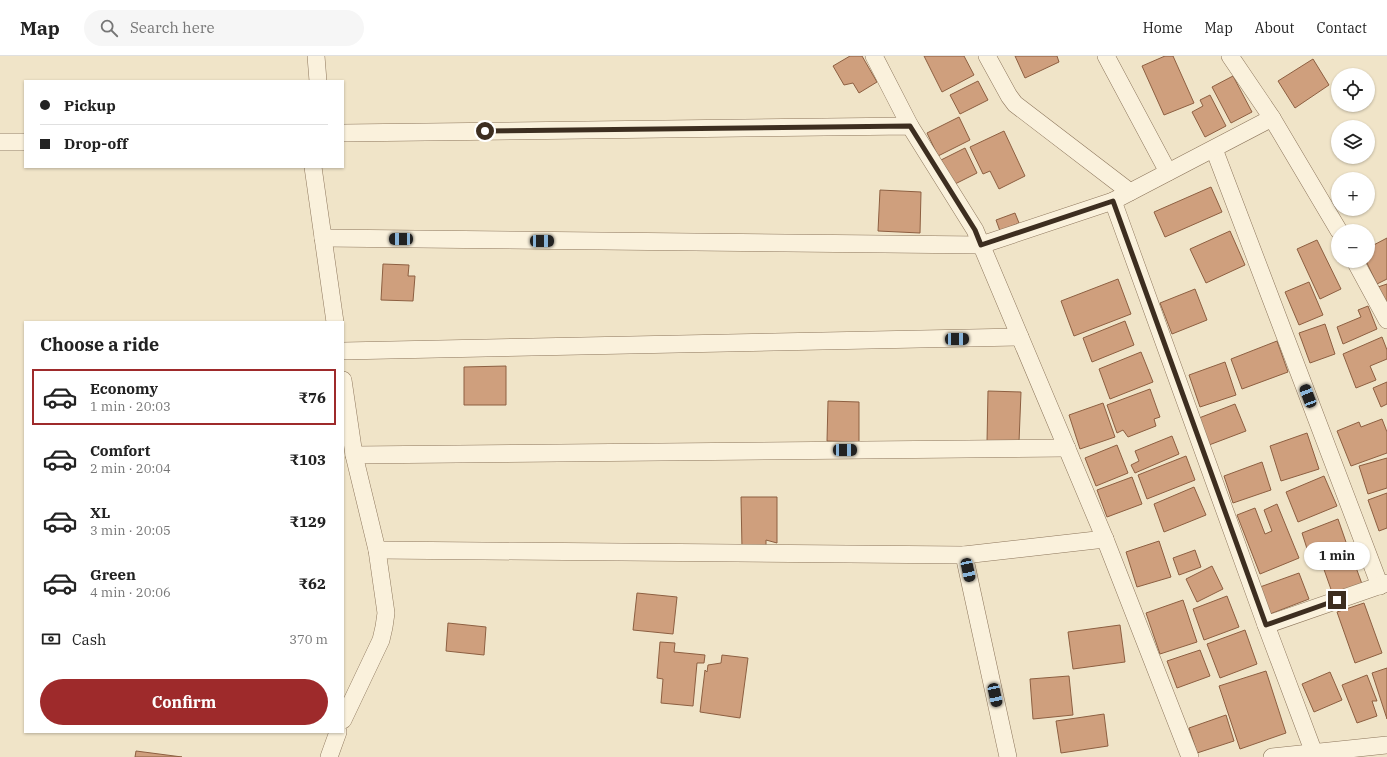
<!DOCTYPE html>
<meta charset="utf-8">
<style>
body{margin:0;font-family:"IBM Plex Serif",serif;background:#f6f6f6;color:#222;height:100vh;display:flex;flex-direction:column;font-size:15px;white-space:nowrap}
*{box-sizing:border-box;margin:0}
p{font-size:13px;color:#767676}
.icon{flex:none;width:22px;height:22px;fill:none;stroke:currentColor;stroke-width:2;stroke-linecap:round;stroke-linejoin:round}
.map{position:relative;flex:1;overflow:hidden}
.details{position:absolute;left:24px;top:265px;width:320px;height:412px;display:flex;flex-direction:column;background:#fff;border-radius:0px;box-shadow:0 1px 3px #0004}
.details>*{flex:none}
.guide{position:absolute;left:24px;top:24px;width:320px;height:88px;border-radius:0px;box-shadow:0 1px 3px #0004;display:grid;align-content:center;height:88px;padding:0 16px;background:#fff}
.controls{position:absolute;left:1331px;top:12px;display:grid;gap:8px}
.controls a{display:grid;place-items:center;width:44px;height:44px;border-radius:50%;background:#fff;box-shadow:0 1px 3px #0004;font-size:20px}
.end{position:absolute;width:18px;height:18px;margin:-9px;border:5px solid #3d2e20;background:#fff;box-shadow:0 0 0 2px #fff}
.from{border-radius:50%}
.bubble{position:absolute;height:28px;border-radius:14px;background:#fff;box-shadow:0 1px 3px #0004;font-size:13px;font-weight:700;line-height:28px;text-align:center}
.car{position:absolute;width:12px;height:24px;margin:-12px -6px;border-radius:5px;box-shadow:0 0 3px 1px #0007;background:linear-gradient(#222 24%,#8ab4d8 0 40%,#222 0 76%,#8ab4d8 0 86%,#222 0)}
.guide b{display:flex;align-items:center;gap:14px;height:38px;font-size:15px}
.guide b+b{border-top:1px solid #e0e0e0}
.guide i{width:10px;height:10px;background:#222}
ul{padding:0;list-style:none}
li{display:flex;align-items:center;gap:12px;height:56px;margin:0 8px 6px;padding:0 8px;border:2px solid transparent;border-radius:0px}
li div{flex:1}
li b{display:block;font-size:15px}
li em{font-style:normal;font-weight:700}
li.current{border-color:#9e2a2b}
li>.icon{width:36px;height:36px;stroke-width:1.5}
h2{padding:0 16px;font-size:18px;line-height:48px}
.pay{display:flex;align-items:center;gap:10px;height:44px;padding:0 16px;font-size:15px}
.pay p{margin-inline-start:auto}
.button{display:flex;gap:8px;margin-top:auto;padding:8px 16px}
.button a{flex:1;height:46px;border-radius:24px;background:#9e2a2b;color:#fff;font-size:16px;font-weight:700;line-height:46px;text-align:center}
header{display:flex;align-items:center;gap:24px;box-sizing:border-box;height:56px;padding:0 20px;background:#fff;border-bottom:1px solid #e0e0e0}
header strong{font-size:19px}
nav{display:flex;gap:22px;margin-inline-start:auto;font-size:14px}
.search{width:280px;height:36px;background:#f6f6f6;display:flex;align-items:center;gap:10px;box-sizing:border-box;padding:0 14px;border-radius:22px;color:#767676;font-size:15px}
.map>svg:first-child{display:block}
</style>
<header>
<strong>Map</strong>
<div class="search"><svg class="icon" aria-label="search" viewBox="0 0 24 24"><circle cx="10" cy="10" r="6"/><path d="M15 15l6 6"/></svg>Search here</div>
<nav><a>Home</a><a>Map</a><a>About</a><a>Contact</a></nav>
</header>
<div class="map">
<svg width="1387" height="701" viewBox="0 0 1387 701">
<rect width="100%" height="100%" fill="#f0e4c8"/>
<g fill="#cf9f7d" stroke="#8d5f41">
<polygon points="850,0 862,0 877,26 859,37 853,27 844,29 833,10"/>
<polygon points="924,0 964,0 974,19 942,36"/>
<polygon points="1015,0 1057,0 1059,6 1025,22"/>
<polygon points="1165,0 1173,0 1194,47 1164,59 1142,10"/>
<polygon points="1313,3 1329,29 1295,52 1278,25"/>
<polygon points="1233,20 1252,56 1231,67 1212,31"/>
<polygon points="978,25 988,44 960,58 950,39"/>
<polygon points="1210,39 1226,70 1205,81 1192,56 1203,50 1200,44"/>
<polygon points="959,61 970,84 938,100 927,77"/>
<polygon points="1004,75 1025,120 999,133 990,115 983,118 970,91"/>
<polygon points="965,92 977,117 951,130 939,105"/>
<polygon points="1211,131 1222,156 1165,181 1154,156"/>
<polygon points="880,134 921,136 920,177 878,175"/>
<polygon points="1015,157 1019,167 1000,175 996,164"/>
<polygon points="1230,175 1245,209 1206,227 1190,193"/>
<polygon points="1387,182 1387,223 1377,228 1366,205 1368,205 1368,192"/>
<polygon points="1317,184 1341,233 1320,243 1297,193"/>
<polygon points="383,208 409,209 408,220 415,220 413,245 381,244"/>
<polygon points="1118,223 1131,258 1074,280 1061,245"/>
<polygon points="1309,226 1323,259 1299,269 1285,236"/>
<polygon points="1387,228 1387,253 1378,231"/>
<polygon points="1195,233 1207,264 1172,278 1160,247"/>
<polygon points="1368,250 1377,273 1343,288 1337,271 1361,261 1358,254"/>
<polygon points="1125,265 1134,289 1092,306 1083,282"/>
<polygon points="1325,268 1335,298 1310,307 1299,277"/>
<polygon points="1382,281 1387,294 1387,303 1370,310 1376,324 1356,332 1343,298"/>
<polygon points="1277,285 1288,316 1242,333 1231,303"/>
<polygon points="1141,296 1153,326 1110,343 1099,313"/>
<polygon points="1225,306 1236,339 1200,351 1189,319"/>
<polygon points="506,310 506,349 464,349 464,311"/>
<polygon points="1387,326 1387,348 1381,351 1373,332"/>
<polygon points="1150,333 1160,361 1154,363 1156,370 1128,381 1123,374 1117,377 1107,349"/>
<polygon points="988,335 1021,336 1019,386 987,386"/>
<polygon points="828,345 859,346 859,386 827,385"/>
<polygon points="1103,347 1115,381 1080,393 1069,359"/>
<polygon points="1235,348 1246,375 1209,389 1199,362"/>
<polygon points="1382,363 1387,376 1387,397 1351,410 1337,375 1359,366 1361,371"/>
<polygon points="1307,377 1319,413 1281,425 1270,390"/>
<polygon points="1172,380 1179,398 1135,417 1131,409 1139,405 1135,395"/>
<polygon points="1117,389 1128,417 1096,430 1085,402"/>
<polygon points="1186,400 1195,424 1147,443 1138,419"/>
<polygon points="1387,402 1387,432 1368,438 1359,410"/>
<polygon points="1262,406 1271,434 1233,447 1224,420"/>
<polygon points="1324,420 1337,450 1298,466 1286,436"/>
<polygon points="1132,421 1142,448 1107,461 1097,434"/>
<polygon points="1194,431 1206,459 1164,476 1154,448"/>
<polygon points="1387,437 1387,472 1379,475 1368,444"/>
<polygon points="741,441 777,441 777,487 766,484 766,492 742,493"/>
<polygon points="1277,448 1299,502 1260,518 1237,459 1255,452 1265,478 1272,475 1264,454"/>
<polygon points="1338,463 1347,489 1310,502 1302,477"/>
<polygon points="1159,485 1171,521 1137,531 1126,496"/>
<polygon points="1195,494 1201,511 1179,519 1173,502"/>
<polygon points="1350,495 1362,528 1333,539 1321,505"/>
<polygon points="1212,510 1223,533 1197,546 1186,523"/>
<polygon points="1299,517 1309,543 1270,558 1260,531"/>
<polygon points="637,537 677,541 673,578 633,574"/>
<polygon points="1227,540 1239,571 1204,584 1193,553"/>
<polygon points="1183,544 1197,586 1160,598 1146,557"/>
<polygon points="1364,547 1382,597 1355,607 1337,556"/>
<polygon points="448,567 486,571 484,599 446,595"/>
<polygon points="1120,569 1125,606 1073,613 1068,576"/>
<polygon points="1245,574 1257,608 1220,622 1207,588"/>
<polygon points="660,586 675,587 674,596 705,599 704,607 697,607 693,650 661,647 663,623 657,622"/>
<polygon points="1200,594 1210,620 1177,632 1167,605"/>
<polygon points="722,599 748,602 740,662 700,656 705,614 707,616 708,609 721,607"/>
<polygon points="1387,612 1387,663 1372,617"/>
<polygon points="1266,615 1286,677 1240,693 1219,630"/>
<polygon points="1330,616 1342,644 1314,656 1302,628"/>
<polygon points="1367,619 1377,645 1372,645 1377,660 1357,667 1342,629"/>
<polygon points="1069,620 1073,659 1033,663 1030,623"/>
<polygon points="1104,658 1108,690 1061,697 1056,665"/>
<polygon points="1226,659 1234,685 1197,697 1189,672"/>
<polygon points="136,695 182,701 135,701"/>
</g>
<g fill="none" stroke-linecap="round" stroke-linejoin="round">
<defs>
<g id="street">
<polyline points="316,0 318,25"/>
<polyline points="874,0 910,70"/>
<polyline points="987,0 1009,40 1015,48 1130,136"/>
<polyline points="1106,0 1168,116"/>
<polyline points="1230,0 1272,62 1339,175"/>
<polyline points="343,77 910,70 975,174 1105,483 1190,701"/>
<polyline points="0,86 25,86"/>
<polyline points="1214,93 1380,530"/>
<polyline points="313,111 335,266"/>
<polyline points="1113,145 1266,569 1314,697"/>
<polyline points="323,182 981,189 1113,145 1272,62"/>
<polyline points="1355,205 1387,264"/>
<polyline points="343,295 1020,281"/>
<polyline points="343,324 354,399 377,494 386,557 384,571 381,584 343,664"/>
<polyline points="354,399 1067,392"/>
<polyline points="377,494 964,499 1008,701"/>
<polyline points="964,499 1105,483"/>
<polyline points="1266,569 1387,527"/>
<polyline points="329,701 338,676"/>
<polyline points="1272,701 1387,689"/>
</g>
</defs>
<use href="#street" stroke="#8d765c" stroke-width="18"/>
<use href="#street" stroke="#faf1dc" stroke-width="17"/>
</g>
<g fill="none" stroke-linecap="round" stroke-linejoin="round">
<polyline stroke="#3d2e20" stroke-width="5" points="485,75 910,70 975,174 981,189 1113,145 1266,569 1337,544"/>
</g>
</svg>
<div class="controls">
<a><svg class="icon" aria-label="locate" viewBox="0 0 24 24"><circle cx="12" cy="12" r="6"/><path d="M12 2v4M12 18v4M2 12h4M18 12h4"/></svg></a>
<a><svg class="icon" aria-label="layers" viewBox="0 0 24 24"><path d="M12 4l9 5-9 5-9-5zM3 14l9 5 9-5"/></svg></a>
<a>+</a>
<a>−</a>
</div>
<i class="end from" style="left:485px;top:75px"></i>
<i class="end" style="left:1337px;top:544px"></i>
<div class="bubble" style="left:1304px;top:486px;width:66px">1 min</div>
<i class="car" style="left:401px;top:183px;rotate:270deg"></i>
<i class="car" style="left:542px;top:185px;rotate:90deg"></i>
<i class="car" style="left:957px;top:283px;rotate:89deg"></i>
<i class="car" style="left:1308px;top:340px;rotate:339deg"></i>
<i class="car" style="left:845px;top:394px;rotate:90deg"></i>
<i class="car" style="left:968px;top:514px;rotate:168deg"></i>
<i class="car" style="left:995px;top:639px;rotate:168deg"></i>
<div class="guide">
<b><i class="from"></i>Pickup</b>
<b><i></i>Drop-off</b>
</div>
<section class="details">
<h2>Choose a ride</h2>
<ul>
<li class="current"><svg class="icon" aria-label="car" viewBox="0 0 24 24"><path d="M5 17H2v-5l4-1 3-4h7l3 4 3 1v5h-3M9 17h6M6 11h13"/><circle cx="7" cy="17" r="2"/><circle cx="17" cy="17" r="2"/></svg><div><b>Economy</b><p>1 min · 20:03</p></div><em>₹76</em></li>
<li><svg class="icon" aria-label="car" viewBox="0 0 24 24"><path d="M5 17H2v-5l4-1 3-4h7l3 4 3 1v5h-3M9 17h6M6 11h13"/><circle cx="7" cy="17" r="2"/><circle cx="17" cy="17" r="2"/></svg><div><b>Comfort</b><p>2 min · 20:04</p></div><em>₹103</em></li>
<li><svg class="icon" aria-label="car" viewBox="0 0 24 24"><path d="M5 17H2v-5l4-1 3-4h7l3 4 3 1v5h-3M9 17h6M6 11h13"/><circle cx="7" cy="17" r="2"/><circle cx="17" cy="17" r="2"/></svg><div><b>XL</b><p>3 min · 20:05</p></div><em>₹129</em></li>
<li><svg class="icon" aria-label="car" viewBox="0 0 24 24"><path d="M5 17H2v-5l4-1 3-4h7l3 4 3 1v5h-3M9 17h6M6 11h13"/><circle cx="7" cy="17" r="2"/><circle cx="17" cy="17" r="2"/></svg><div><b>Green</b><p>4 min · 20:06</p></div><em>₹62</em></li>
</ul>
<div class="pay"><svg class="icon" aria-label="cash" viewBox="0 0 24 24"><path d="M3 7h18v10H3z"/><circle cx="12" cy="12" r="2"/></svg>Cash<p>370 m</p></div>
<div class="button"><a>Confirm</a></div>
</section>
</div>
